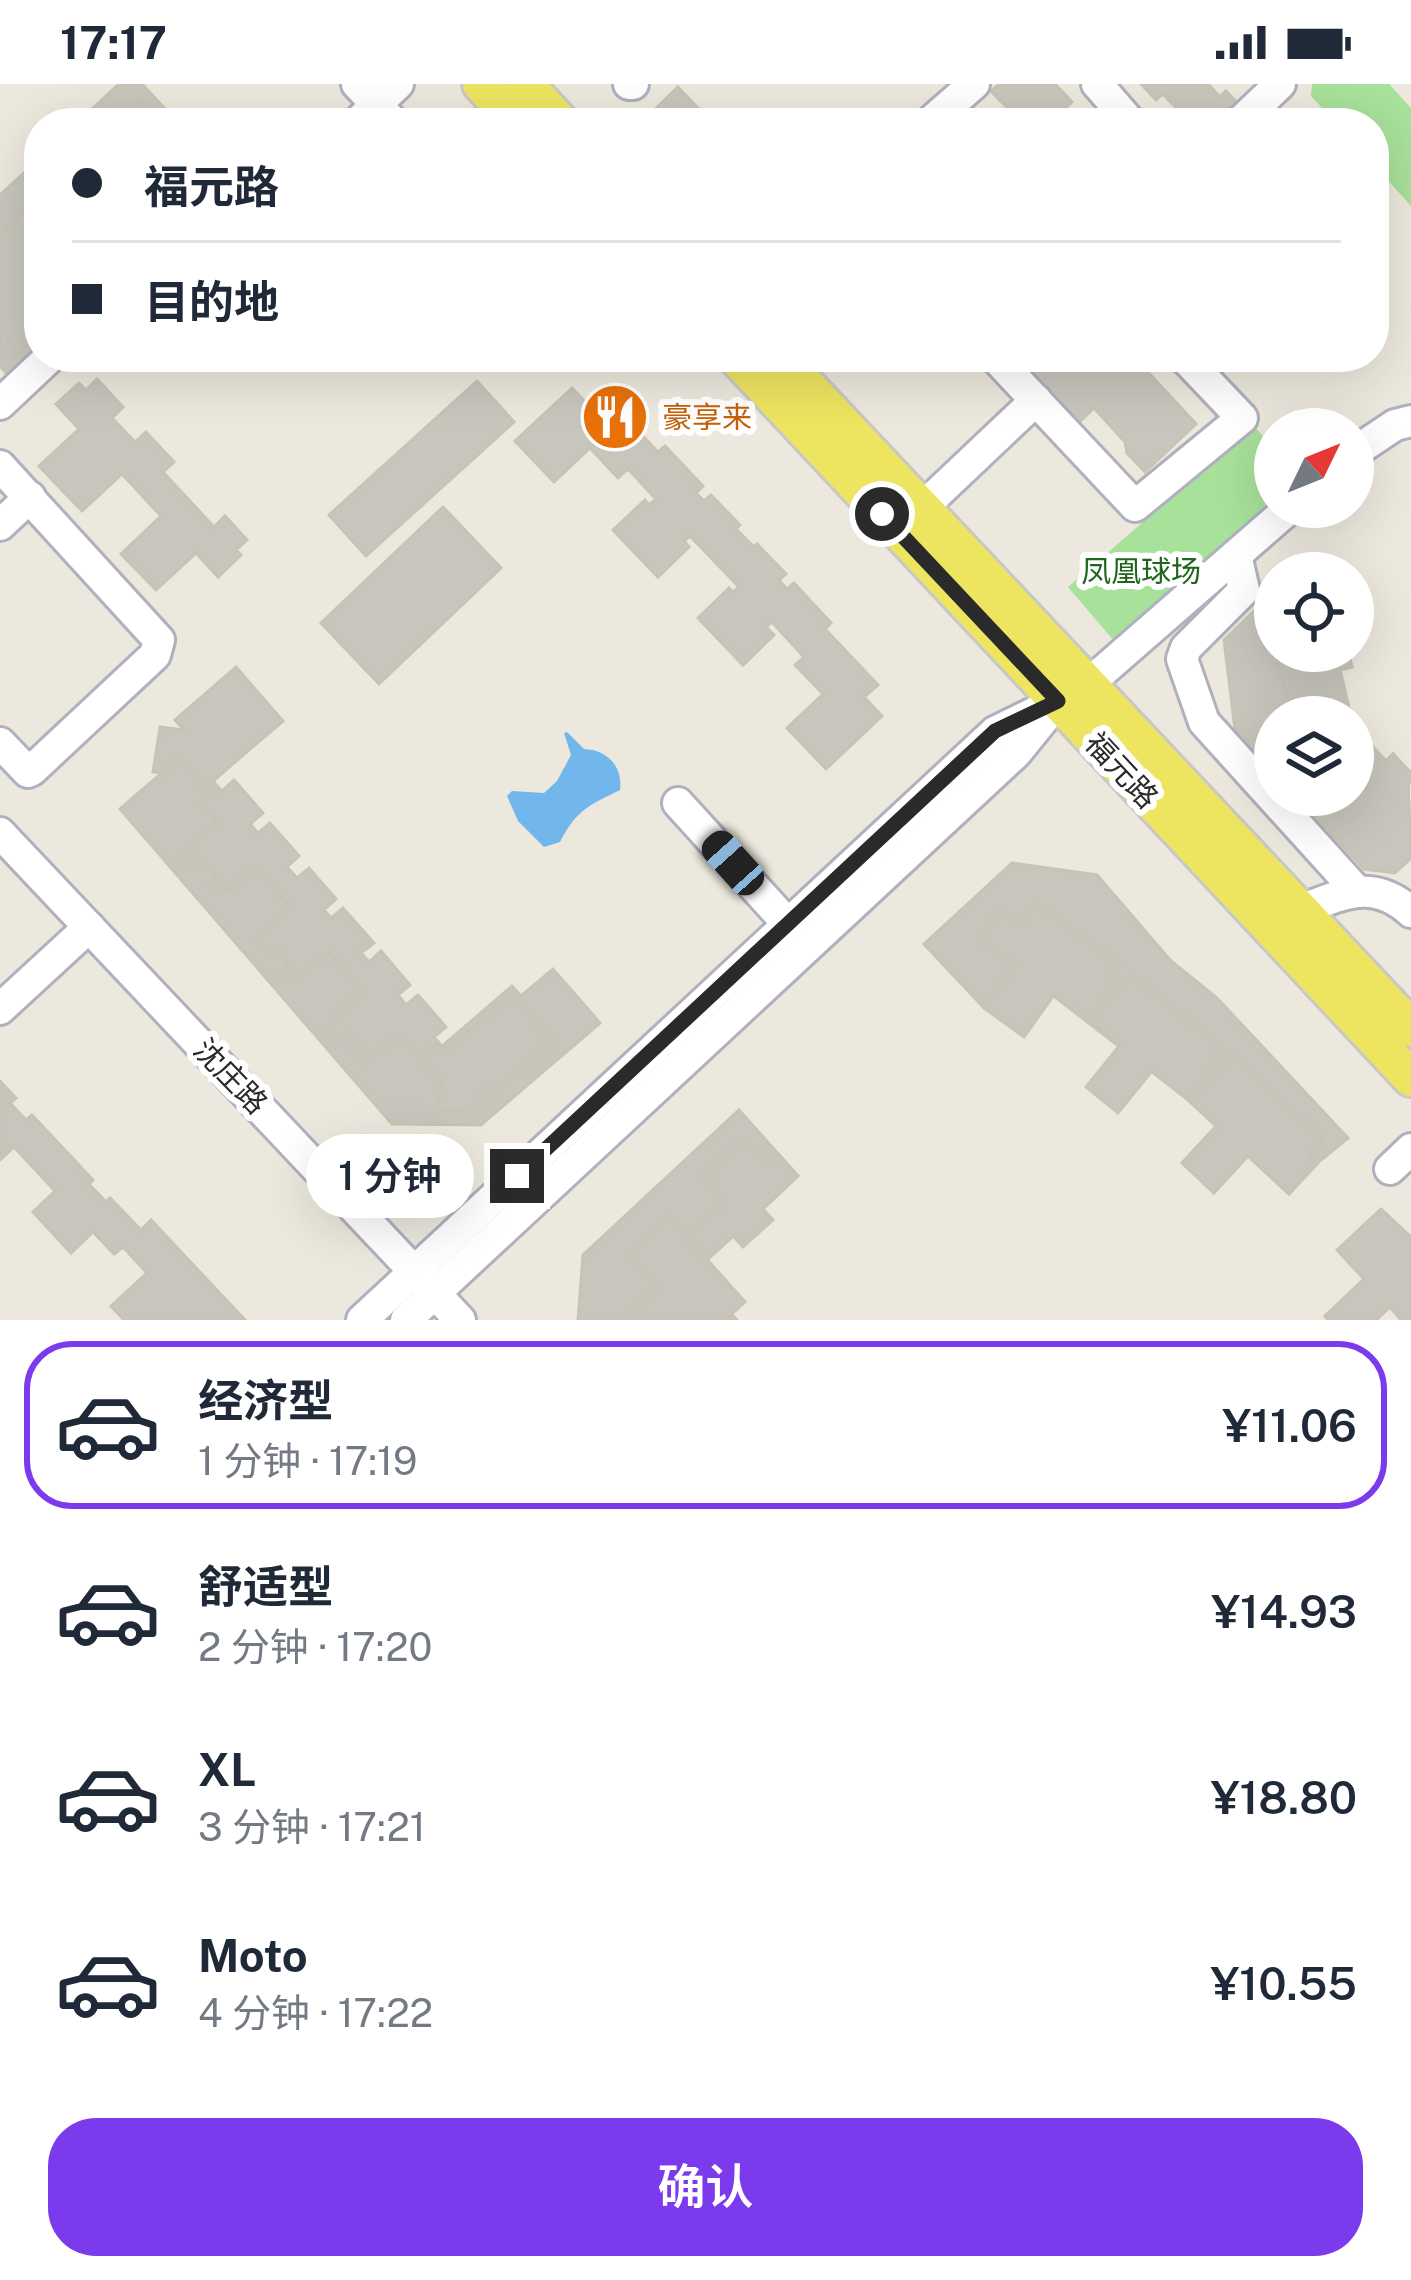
<!DOCTYPE html>
<html lang="zh">
<meta charset="utf-8">
<style>
body{margin:0;font-family:"Public Sans","Noto Sans SC",sans-serif;background:#f6f6f7;color:#1f2937;height:100vh;display:flex;flex-direction:column;font-size:45px;white-space:nowrap}
*{box-sizing:border-box;margin:0}
p{font-size:39px;color:#747a83}
.icon{flex:none;width:66px;height:66px;fill:none;stroke:currentColor;stroke-width:2;stroke-linecap:round;stroke-linejoin:round}
.map{position:relative;height:1236px;overflow:hidden}
.drawer{display:flex;flex-direction:column;background:#fff;flex:1}
.drawer>*{flex:none}
.hud{position:absolute;left:24px;top:24px;width:1365px;height:264px;border-radius:48px;box-shadow:0 12px 48px #0002;display:grid;align-content:center;height:264px;padding:0 48px;background:#fff}
.needle{width:78px;rotate:47deg}
.tools{position:absolute;left:1254px;top:324px;display:grid;gap:24px}
.tools a{display:grid;place-items:center;width:120px;height:120px;border-radius:50%;background:#fff;box-shadow:0 12px 48px #0002;font-size:60px}
.end{position:absolute;width:54px;height:54px;margin:-27px;border:15px solid #2a2a2a;background:#fff;box-shadow:0 0 0 6px #fff}
.from{border-radius:50%}
.bubble{position:absolute;height:84px;border-radius:42px;background:#fff;box-shadow:0 12px 48px #0002;font-size:39px;font-weight:600;line-height:84px;text-align:center}
.car{position:absolute;width:36px;height:72px;margin:-36px -18px;border-radius:15px;box-shadow:0 0 9px 3px #0007;background:linear-gradient(#222 24%,#8ab4d8 0 40%,#222 0 76%,#8ab4d8 0 86%,#222 0)}
.hud b{display:flex;align-items:center;gap:42px;height:114px;font-size:45px}
.hud b+b{border-top:3px solid #e0e1e3}
.hud i{width:30px;height:30px;background:#1f2937}
ul{padding:21px 0 0;list-style:none}
li{display:flex;align-items:center;gap:36px;height:168px;margin:0 24px 18px;padding:0 24px;border:6px solid transparent;border-radius:48px}
li div{flex:1}
li b{display:block;font-size:45px}
li em{font-style:normal;font-weight:600}
li.selected{border-color:#7c3aed}
li>.icon{width:108px;height:108px;stroke-width:1.5}
.button{display:flex;gap:24px;margin-top:auto;padding:24px 48px}
.button a{flex:1;height:138px;border-radius:48px;background:#7c3aed;color:#fff;font-size:48px;font-weight:600;line-height:138px;text-align:center}
.status{display:flex;justify-content:space-between;align-items:center;height:84px;padding:0 60px;background:#fff;direction:ltr}
.status svg{height:33px;fill:currentColor}
.map>svg:first-child{display:block}
</style>
<div class="status"><b>17:17</b><svg viewBox="0 0 49 12"><path d="M0 12V9h3v3zM5 12V6h3v6zM10 12V3h3v9zM15 12V0h3v12zM26 1h20v11H26zM47 4h2v5h-2z"/></svg></div>
<div class="map">
<svg width="1411" height="1236" viewBox="0 0 1411 1236">
<rect width="100%" height="100%" fill="#ece8dd"/>
<g fill="#a7e19a">
<polygon points="1312,0 1389,0 1411,24 1411,122 1374,81 1374,39 1336,39 1311,12"/>
<polygon points="1254,342 1275,366 1275,417 1115,558 1068,503"/>
</g>
<path fill="#72b7ec" d="M567,648l17,17c23,1 39,17 36,41 -30,15 -43,19 -60,52l-16,5 -26,-26 -11,-25 5,-5 32,2 13,-12 14,-26 -7,-22z"/>
<g fill="#c7c5bc" stroke="#c7c4b6" stroke-width="3">
<polygon points="119,0 142,0 178,39 77,39"/>
<polygon points="999,0 1055,0 1072,18 1050,39 1022,39 991,7"/>
<polygon points="1141,0 1208,0 1220,13 1226,7 1240,22 1221,39 1177,39 1182,30 1163,10 1156,16"/>
<polygon points="678,3 712,39 641,39"/>
<polygon points="141,17 162,39 118,39"/>
<polygon points="39,75 39,261 8,291 0,282 0,111"/>
<polygon points="39,113 39,250 12,275 0,263 0,149"/>
<polygon points="1030,273 1134,273 1196,340 1145,388 1127,369 1125,358 1094,324 1075,342 1020,283"/>
<polygon points="97,295 123,323 112,334 135,358 146,348 174,378 163,388 214,443 225,432 247,456 236,466 241,471 218,493 196,469 156,506 121,470 161,432 122,390 82,427 39,382 79,345 56,320 79,299 86,306"/>
<polygon points="477,297 514,338 366,472 329,431"/>
<polygon points="572,304 595,328 609,316 658,368 665,362 703,402 696,409 704,417 711,411 740,441 736,445 754,463 757,460 786,490 779,496 787,505 794,499 831,539 825,545 878,601 864,613 882,632 826,685 787,644 823,610 795,581 804,573 772,538 766,543 774,551 743,581 698,534 729,504 733,508 739,503 690,452 684,457 689,463 658,493 613,446 645,416 649,421 656,415 628,385 618,394 590,364 554,398 515,357"/>
<polygon points="443,423 501,484 379,600 321,539"/>
<polygon points="1275,507 1275,567 1348,567 1352,583 1340,586 1351,633 1275,633 1275,688 1235,645 1224,556"/>
<polygon points="1272,554 1275,554 1275,567 1348,567 1352,583 1340,586 1351,633 1309,633 1305,618 1289,621"/>
<polygon points="236,583 283,637 213,697 218,703 200,718 177,691 153,688 160,643 184,646 175,636"/>
<polygon points="1353,642 1386,677 1393,670 1411,689 1408,704 1411,767 1381,735 1371,744 1341,712 1353,711"/>
<polygon points="1353,642 1386,677 1393,670 1411,689 1408,704 1411,774 1395,789 1364,785 1296,711 1353,711"/>
<polygon points="179,674 433,970 512,902 521,912 553,885 600,939 481,1041 392,1040 120,725"/>
<polygon points="234,696 263,729 250,740 258,749 270,739 299,772 287,783 297,794 309,784 336,815 324,826 331,834 343,824 374,859 361,869 369,878 381,867 410,901 398,911 406,921 418,911 446,943 434,953 439,959 420,974 401,951 362,980 353,970 362,963 350,949 341,957 329,943 338,935 335,931 363,907 330,869 290,898 280,887 289,880 274,862 266,868 256,857 290,823 256,783 228,807 225,804 218,810 209,800 216,793 201,776 192,783 183,772 192,765 189,762 217,738 200,718 218,703 222,707"/>
<polygon points="1012,779 1097,791 1171,877 1216,913 1348,1054 1316,1080 1289,1110 1187,1015 1015,882 984,924 924,860"/>
<polygon points="1036,819 1119,880 1107,897 1114,902 1089,936 1054,911 1024,953 984,924 1015,882 978,855 999,826 1020,841"/>
<polygon points="1132,891 1222,964 1210,980 1213,983 1187,1015 1152,987 1118,1029 1086,1003 1120,961 1089,936 1115,904 1119,907"/>
<polygon points="512,910 553,958 492,1011 488,1005 481,1011 479,1030 438,1025 441,998 420,974 439,959 445,967"/>
<polygon points="1232,971 1323,1055 1309,1071 1318,1079 1289,1110 1248,1072 1214,1109 1182,1079 1216,1042 1187,1015"/>
<polygon points="0,997 16,1014 10,1019 26,1036 32,1031 93,1096 89,1100 106,1118 110,1114 141,1146 151,1136 245,1236 124,1236 111,1222 147,1189 123,1163 114,1170 93,1148 71,1169 33,1128 55,1107 14,1063 0,1076"/>
<polygon points="739,1026 798,1092 693,1189 737,1236 578,1236 583,1171"/>
<polygon points="744,1054 767,1079 777,1069 798,1092 763,1125 773,1136 743,1163 733,1152 708,1175 687,1153 726,1117 703,1092"/>
<polygon points="1381,1125 1411,1153 1411,1236 1401,1236 1390,1223 1376,1236 1328,1236 1325,1232 1364,1195 1337,1166"/>
<polygon points="669,1133 745,1218 725,1236 631,1236 628,1232 658,1204 628,1171"/>
</g>
<g fill="none" stroke-linecap="round" stroke-linejoin="round">
<defs>
<g id="minor">
<polyline points="357,0 394,39"/>
<polyline points="629,0 633,0"/>
<polyline points="1097,0 1131,39"/>
<polyline points="357,39 398,0"/>
<polyline points="929,39 974,0"/>
<polyline points="1239,39 1280,0"/>
<polyline points="995,273 1135,422 1242,334 1184,273"/>
<polyline points="0,320 50,273"/>
<polyline points="1353,369 1395,341 1411,337"/>
<polyline points="0,382 159,556 155,571 32,686 28,688 0,659"/>
<polyline points="922,424 1036,316"/>
<polyline points="0,441 30,413"/>
<polyline points="1236,471 1244,506 1186,564 1182,575 1204,638 1356,806"/>
<polyline points="1087,601 1291,423"/>
<polyline points="678,719 788,840"/>
<polyline points="0,749 460,1236"/>
<path d="M1300,826c42,-15 72,-33 111,2"/>
<polyline points="0,925 89,843"/>
<polyline points="1390,1085 1411,1065"/>
<polyline points="362,1236 995,648 1058,617"/>
<polyline points="406,1236 1016,669 1050,627"/>
</g>
<g id="major">
<polyline points="481,0 517,39"/>
<polyline points="525,0 561,39"/>
<polyline points="736,273 1411,994"/>
<polyline points="780,273 1411,944"/>
</g>
</defs>
<use href="#minor" stroke="#b0b0be" stroke-width="36"/>
<use href="#major" stroke="#c8c8c8" stroke-width="42"/>
<use href="#minor" stroke="#fff" stroke-width="30"/>
<use href="#major" stroke="#ede460" stroke-width="36"/>
</g>
<g fill="none" stroke-linecap="round" stroke-linejoin="round">
<polyline stroke="#2a2a2a" stroke-width="15" points="517,1092 995,647 1058,617 882,430"/>
</g>
<defs>
<symbol id="restaurant-disc" viewBox="-11 -11 22 22"><circle r="9.5" fill="#e8710a" stroke="#fff"/><path d="M-5-6h1v4h1v-4h1v4h1v-4h1v5L-1.5 .5V6h-2V.5L-5-1ZM5-6V6H3V1.5H1.5Q1.5-4 5-6Z" fill="#fff"/></symbol>
</defs>
<g fill-rule="evenodd">
<use href="#restaurant-disc" x="577" y="295" width="76" height="76"/>
</g>
<g text-anchor="middle" dominant-baseline="central" stroke-width="12" stroke-linejoin="round" paint-order="stroke">
<g font-size="30" fill="#c56008" stroke="#fff" text-anchor="start">
<text x="662" y="333">豪享来</text>
</g>
<g font-size="30" fill="#1f661c" stroke="#fff">
<text x="1141" y="487">凤凰球场</text>
</g>
<g font-size="30" fill="#2a2a2a" stroke="#fff">
<text transform="translate(1122 686) rotate(47)">福元路</text>
<text transform="translate(231 992) rotate(46)">沈庄路</text>
</g>
</g>
</svg>
<div class="tools">
<a><svg class="needle" viewBox="-14 -14 28 28"><path d="M0-13l5 13h-10z" fill="#e53935"/><path d="M0 13l5-13h-10z" fill="#747a83"/></svg></a>
<a><svg class="icon" aria-label="locate" viewBox="0 0 24 24"><circle cx="12" cy="12" r="6"/><path d="M12 2v4M12 18v4M2 12h4M18 12h4"/></svg></a>
<a><svg class="icon" aria-label="layers" viewBox="0 0 24 24"><path d="M12 4l9 5-9 5-9-5zM3 14l9 5 9-5"/></svg></a>
</div>
<i class="end from" style="left:882px;top:430px"></i>
<i class="end" style="left:517px;top:1092px"></i>
<div class="bubble" style="left:306px;top:1050px;width:168px">1 分钟</div>
<i class="car" style="left:733px;top:779px;rotate:318deg"></i>
<div class="hud">
<b><i class="from"></i>福元路</b>
<b><i></i>目的地</b>
</div>
</div>
<section class="drawer">
<ul>
<li class="selected"><svg class="icon" aria-label="car" viewBox="0 0 24 24"><path d="M5 17H2v-5l4-1 3-4h7l3 4 3 1v5h-3M9 17h6M6 11h13"/><circle cx="7" cy="17" r="2"/><circle cx="17" cy="17" r="2"/></svg><div><b>经济型</b><p>1 分钟 · 17:19</p></div><em>¥11.06</em></li>
<li><svg class="icon" aria-label="car" viewBox="0 0 24 24"><path d="M5 17H2v-5l4-1 3-4h7l3 4 3 1v5h-3M9 17h6M6 11h13"/><circle cx="7" cy="17" r="2"/><circle cx="17" cy="17" r="2"/></svg><div><b>舒适型</b><p>2 分钟 · 17:20</p></div><em>¥14.93</em></li>
<li><svg class="icon" aria-label="car" viewBox="0 0 24 24"><path d="M5 17H2v-5l4-1 3-4h7l3 4 3 1v5h-3M9 17h6M6 11h13"/><circle cx="7" cy="17" r="2"/><circle cx="17" cy="17" r="2"/></svg><div><b>XL</b><p>3 分钟 · 17:21</p></div><em>¥18.80</em></li>
<li><svg class="icon" aria-label="car" viewBox="0 0 24 24"><path d="M5 17H2v-5l4-1 3-4h7l3 4 3 1v5h-3M9 17h6M6 11h13"/><circle cx="7" cy="17" r="2"/><circle cx="17" cy="17" r="2"/></svg><div><b>Moto</b><p>4 分钟 · 17:22</p></div><em>¥10.55</em></li>
</ul>
<div class="button"><a>确认</a></div>
</section>
